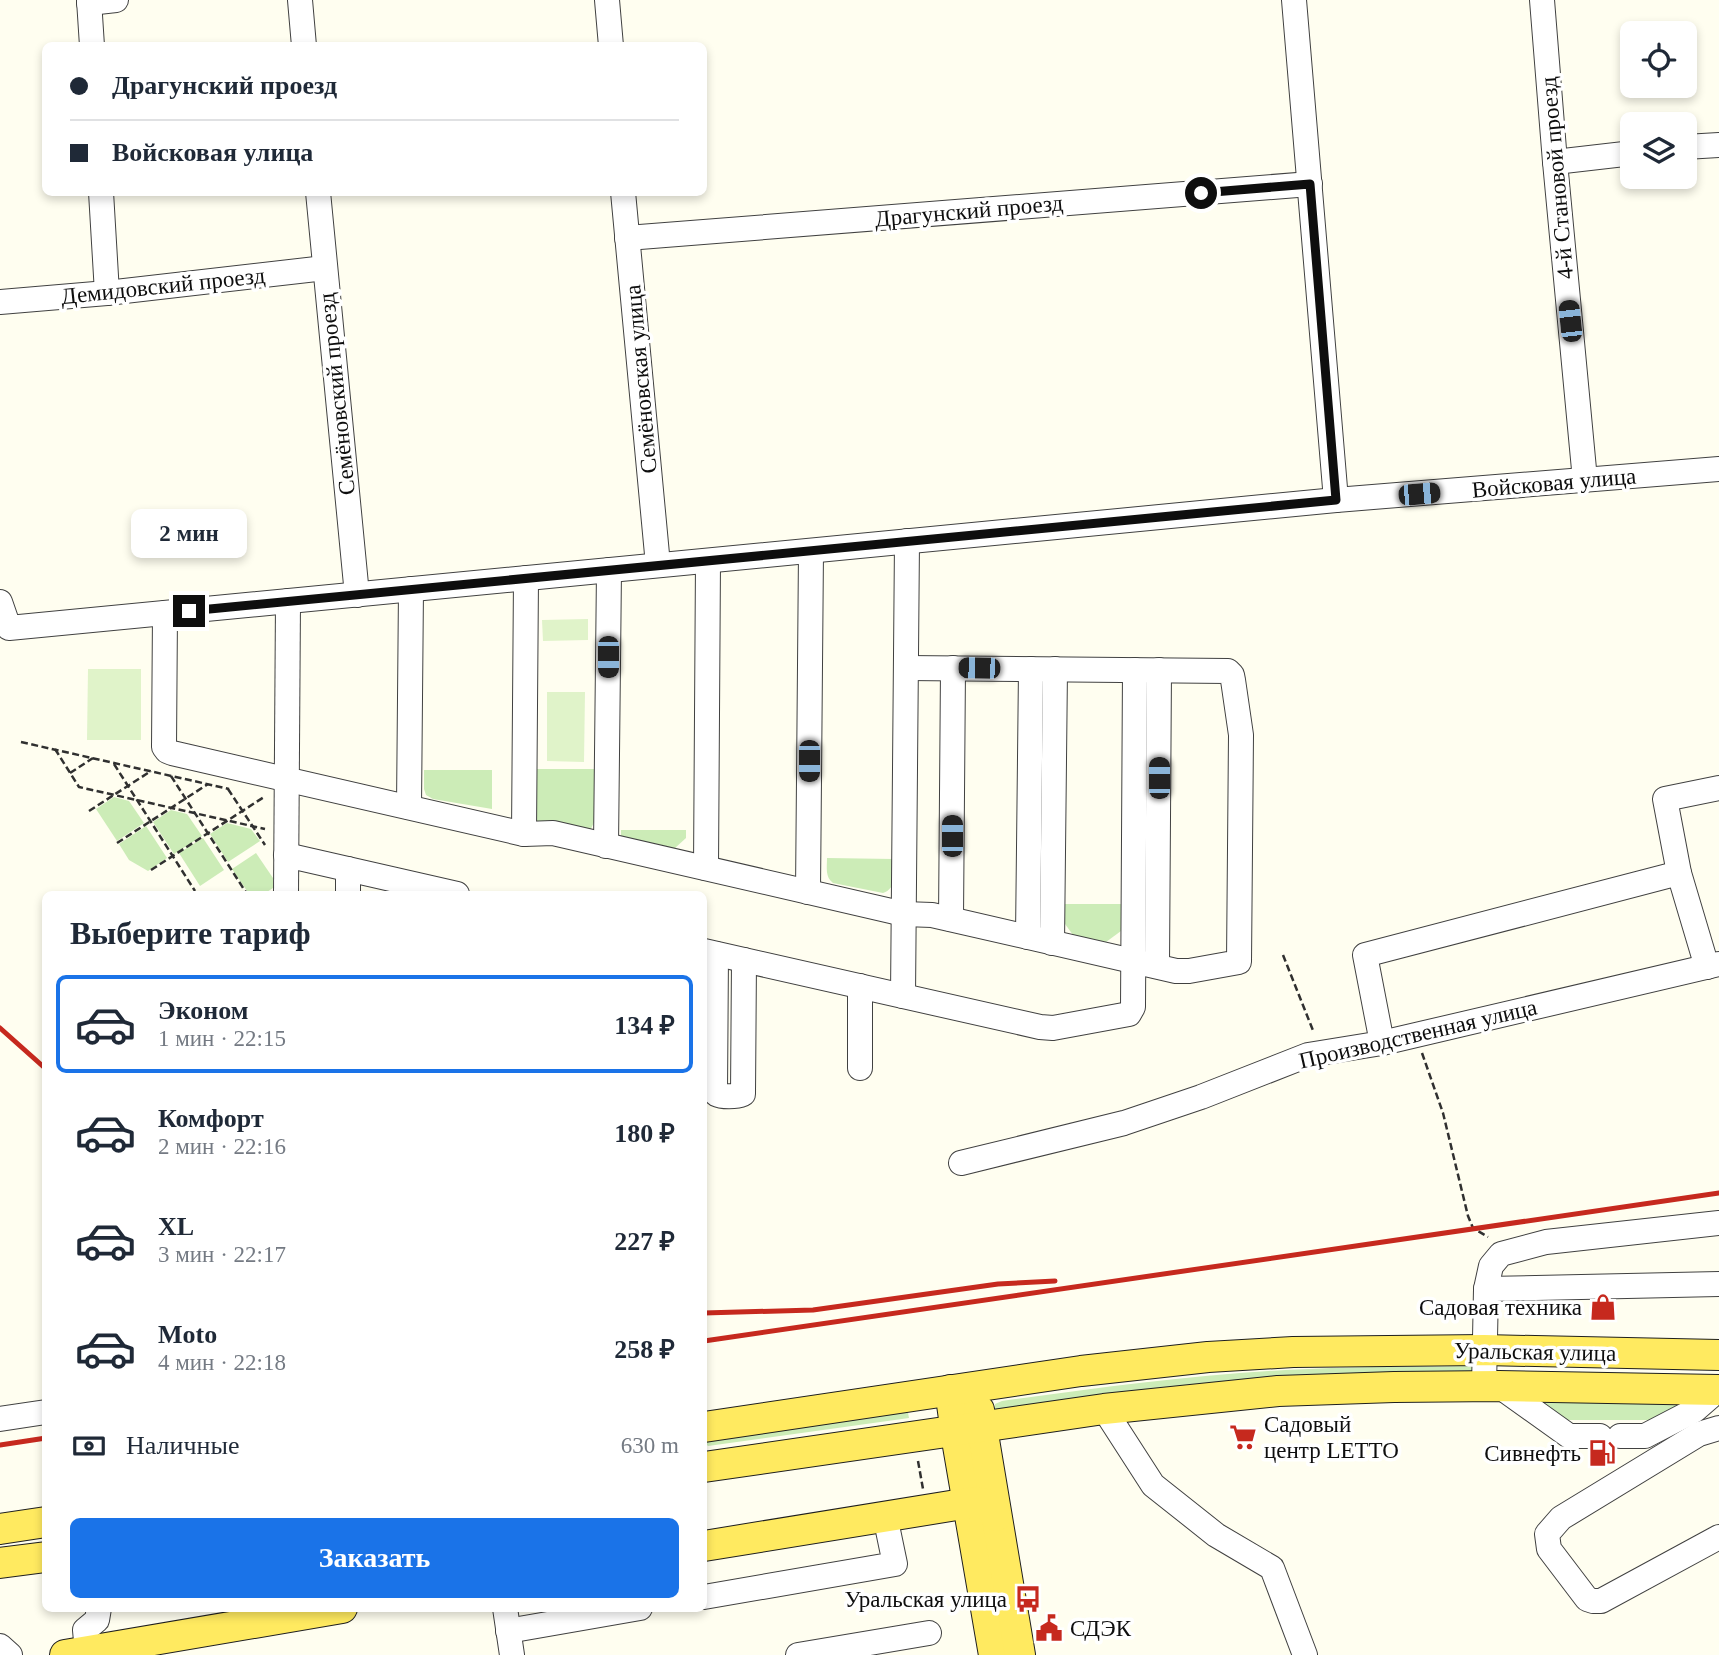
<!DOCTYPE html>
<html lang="ru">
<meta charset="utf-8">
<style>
body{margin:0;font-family:Georgia,serif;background:#f6f6f7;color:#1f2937;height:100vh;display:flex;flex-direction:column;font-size:26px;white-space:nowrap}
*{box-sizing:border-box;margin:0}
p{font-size:23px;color:#747a83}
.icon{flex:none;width:38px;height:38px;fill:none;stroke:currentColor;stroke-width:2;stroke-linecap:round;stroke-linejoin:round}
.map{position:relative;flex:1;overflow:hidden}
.panel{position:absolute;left:42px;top:891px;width:665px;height:721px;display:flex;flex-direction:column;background:#fff;border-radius:10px;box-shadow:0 4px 10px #0003}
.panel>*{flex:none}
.hud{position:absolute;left:42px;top:42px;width:665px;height:154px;border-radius:10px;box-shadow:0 4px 10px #0003;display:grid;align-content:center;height:154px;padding:0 28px;background:#fff}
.controls{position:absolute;left:1620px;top:21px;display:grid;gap:14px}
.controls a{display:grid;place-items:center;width:77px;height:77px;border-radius:10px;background:#fff;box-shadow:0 4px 10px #0003;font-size:35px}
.end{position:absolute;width:32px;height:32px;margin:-16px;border:9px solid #0e0e0e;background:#fff;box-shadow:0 0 0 4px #fff}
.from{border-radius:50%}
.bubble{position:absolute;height:49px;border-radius:10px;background:#fff;box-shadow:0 4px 10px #0003;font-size:23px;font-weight:800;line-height:49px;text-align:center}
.car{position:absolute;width:21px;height:42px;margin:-21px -10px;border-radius:9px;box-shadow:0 0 5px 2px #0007;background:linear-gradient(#222 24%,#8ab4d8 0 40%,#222 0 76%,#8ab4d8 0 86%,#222 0)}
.hud b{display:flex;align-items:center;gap:24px;height:66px;font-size:26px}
.hud b+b{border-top:2px solid #e0e1e3}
.hud i{width:18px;height:18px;background:#1f2937}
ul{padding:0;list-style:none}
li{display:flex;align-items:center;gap:21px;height:98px;margin:0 14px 10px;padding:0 14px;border:4px solid transparent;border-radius:10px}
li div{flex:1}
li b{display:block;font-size:26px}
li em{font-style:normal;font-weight:800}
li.on{border-color:#1a73e8}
li>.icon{width:63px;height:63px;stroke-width:1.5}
h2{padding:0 28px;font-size:32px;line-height:84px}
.pay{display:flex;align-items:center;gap:18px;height:77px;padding:0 28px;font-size:26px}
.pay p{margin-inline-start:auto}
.action{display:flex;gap:14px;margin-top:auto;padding:14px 28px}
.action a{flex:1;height:80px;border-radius:10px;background:#1a73e8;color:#fff;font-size:28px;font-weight:800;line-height:80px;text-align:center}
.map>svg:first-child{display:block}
</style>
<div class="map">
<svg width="1719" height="1655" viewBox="0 0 1719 1655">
<rect width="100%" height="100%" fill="#fffef0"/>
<g fill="#ccecb7">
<polygon points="534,769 595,769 595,820 590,831 536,823"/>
<polygon points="424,770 492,770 492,809 433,799 426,795 424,789"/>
<polygon points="114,797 129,801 144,823 117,841 96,809"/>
<polygon points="171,810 187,814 202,836 174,854 153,822"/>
<polygon points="227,823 251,829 260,841 228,862 210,834"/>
<polygon points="146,826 167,858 148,871 129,860 119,844"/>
<polygon points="621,830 686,830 686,838 675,848 668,849 621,837"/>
<polygon points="203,838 224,870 200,886 179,853"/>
<polygon points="256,853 273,878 273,888 264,894 249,894 232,869"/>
<path d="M827,858l67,1c-1,13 4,29 -11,34l-50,-10c-8,-6 -6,-15 -6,-25z"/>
<polygon points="1065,904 1122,904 1121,931 1106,942 1073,935 1065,924"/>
<path d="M1479,1366v10l-478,36 -7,-3 1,-5 7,-3c102,-14 204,-28 307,-32 57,-3 114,-2 170,-3z"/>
<polygon points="1533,1400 1689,1404 1663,1420 1557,1420"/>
<polygon points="907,1407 909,1418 708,1446 704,1442 704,1438"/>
</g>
<g fill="#e0f3c9">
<polygon points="588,619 588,640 543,641 542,620"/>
<polygon points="88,669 141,669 141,740 87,740"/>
<polygon points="547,692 585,692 584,762 547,761"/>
</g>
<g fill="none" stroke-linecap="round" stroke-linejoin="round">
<defs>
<g id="minor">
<polyline points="89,0 92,46"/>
<polyline points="300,0 304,46"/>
<polyline points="607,0 611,46"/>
<polyline points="1294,0 1336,500"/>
<polyline points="1542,0 1555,162 1585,480"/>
<polyline points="89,3 116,0"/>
<polyline points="1685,147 1719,145"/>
<polyline points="1555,162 1633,153"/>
<polyline points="101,192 107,293"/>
<polyline points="318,192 357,595"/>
<polyline points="623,192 658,565"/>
<polyline points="627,238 1310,184"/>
<polyline points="0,302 107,293 325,268"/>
<polyline points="0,602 9,628 1336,500 1719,469"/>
<polyline points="165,613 164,747 167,751 172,753 524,834 553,833 904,914 932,915 1176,971 1189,971 1239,962 1241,735 1233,680 1232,675 1228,671 906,668"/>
<polyline points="409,807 411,589"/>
<polyline points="524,834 526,578"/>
<polyline points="606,846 609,570"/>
<polyline points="286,855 457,894"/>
<polyline points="706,868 708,561"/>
<polyline points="808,892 811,551"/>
<polyline points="286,894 288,601"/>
<polyline points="348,894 348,869"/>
<polyline points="951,919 953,668"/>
<polyline points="1028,937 1031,669"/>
<polyline points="1052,943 1055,669"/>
<polyline points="704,951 1040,1027 1053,1028 1129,1014 1133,1007 1135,670"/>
<path d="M716,954l-1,138 1,2c6,3 20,3 27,0l1,-134"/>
<polyline points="1157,966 1159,670"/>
<polyline points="1707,967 1679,873 1665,799 1719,788"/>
<polyline points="903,996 907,541"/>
<polyline points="1382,1043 1365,955 1679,873"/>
<polyline points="860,1068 860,986"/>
<polyline points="961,1163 1124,1123 1201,1097 1308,1055 1382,1043 1719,964"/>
<polyline points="1486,1289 1719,1284"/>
<polyline points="1499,1386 1569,1436 1600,1436"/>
<polyline points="1484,1387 1486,1289 1491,1266 1501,1254 1546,1242 1719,1223"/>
<polyline points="1104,1409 1153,1485 1216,1535 1272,1568 1305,1655"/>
<polyline points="0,1419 46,1412"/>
<polyline points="1719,1428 1699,1434 1561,1518 1547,1534 1549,1549 1587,1599 1593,1601 1601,1601 1719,1537"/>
<polyline points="1620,1436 1645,1436 1695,1410 1718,1390"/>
<polyline points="704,1597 895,1564 885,1516"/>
<polyline points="505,1608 512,1655"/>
<polyline points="508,1631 640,1608"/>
<polyline points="0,1646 10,1655"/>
<polyline points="87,1652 85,1630 97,1620 99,1608"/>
<polyline points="798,1655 929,1633"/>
</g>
<g id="major">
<polyline points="950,1390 957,1440 994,1655"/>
<polyline points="979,1410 1020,1655"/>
<polyline points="704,1427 1081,1371 1208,1357 1293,1352 1484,1350 1719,1355"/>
<polyline points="704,1467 1104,1409 1278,1391 1394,1387 1499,1386 1719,1390"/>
<polyline points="0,1529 46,1522"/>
<polyline points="704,1546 975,1502 989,1505 996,1516"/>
<polyline points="0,1563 46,1557"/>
<polyline points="65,1655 342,1608"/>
</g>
</defs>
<use href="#minor" stroke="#414141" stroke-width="26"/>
<use href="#major" stroke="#1f1f1f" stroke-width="32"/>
<g stroke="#303030" stroke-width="2.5" stroke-dasharray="7 3.5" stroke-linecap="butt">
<polyline points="21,742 229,789"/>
<polyline points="55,749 79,787 265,829"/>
<polyline points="114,764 195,891"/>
<polyline points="70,773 93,758"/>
<polyline points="171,776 247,894"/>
<polyline points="228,789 265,845"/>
<polyline points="89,811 151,771"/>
<polyline points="117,843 208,784"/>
<polyline points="151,870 264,797"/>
<polyline points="1283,955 1314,1033"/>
<polyline points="1422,1053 1443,1113 1468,1216 1473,1228 1488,1237"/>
<polyline points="918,1461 923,1489"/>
</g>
<use href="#minor" stroke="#fff" stroke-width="24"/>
<use href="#major" stroke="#ffea60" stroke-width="30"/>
<g stroke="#c6291e" stroke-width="5">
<polyline points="0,1028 46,1069"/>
<polyline points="704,1313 813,1310 998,1284 1055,1281"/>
<polyline points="704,1341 1719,1193"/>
<polyline points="0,1445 46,1438"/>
</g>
</g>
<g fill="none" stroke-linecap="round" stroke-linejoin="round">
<polyline stroke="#0e0e0e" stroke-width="9" points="189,611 1336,500 1310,184 1201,193"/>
</g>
<defs>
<symbol id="shop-bare" viewBox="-9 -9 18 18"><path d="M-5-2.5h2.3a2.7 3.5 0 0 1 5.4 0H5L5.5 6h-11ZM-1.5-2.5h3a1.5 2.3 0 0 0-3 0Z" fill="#c6291e" stroke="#fff" stroke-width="2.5" paint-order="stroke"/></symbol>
<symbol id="supermarket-bare" viewBox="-9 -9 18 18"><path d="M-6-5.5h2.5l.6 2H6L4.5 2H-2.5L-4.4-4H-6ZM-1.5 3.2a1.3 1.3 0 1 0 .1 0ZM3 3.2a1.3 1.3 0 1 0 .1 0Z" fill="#c6291e" stroke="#fff" stroke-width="2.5" paint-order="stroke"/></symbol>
<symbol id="fuel-bare" viewBox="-9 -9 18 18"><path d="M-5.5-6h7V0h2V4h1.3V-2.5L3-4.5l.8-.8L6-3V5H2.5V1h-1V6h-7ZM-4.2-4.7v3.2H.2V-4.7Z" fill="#c6291e" stroke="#fff" stroke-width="2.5" paint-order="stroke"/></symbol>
<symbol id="bus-bare" viewBox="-9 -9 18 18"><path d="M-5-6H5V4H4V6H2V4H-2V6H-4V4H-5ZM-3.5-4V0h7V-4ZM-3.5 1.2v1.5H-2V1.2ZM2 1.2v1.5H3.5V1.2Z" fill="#c6291e" stroke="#fff" stroke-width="2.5" paint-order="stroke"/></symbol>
<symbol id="civic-bare" viewBox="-9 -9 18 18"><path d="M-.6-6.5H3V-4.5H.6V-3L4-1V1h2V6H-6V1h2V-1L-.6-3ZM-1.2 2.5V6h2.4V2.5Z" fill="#c6291e" stroke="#fff" stroke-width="2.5" paint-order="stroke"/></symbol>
</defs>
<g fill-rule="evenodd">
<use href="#shop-bare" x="1584" y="1288" width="38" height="38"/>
<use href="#supermarket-bare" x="1224" y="1418" width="38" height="38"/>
<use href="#fuel-bare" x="1583" y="1434" width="38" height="38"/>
<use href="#bus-bare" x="1009" y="1580" width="38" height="38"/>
<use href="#civic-bare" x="1030" y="1609" width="38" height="38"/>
</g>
<g text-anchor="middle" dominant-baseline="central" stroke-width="7" stroke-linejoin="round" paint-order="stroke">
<g font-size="23" fill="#0e0e0e" stroke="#fff">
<text transform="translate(1557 178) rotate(-95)">4-й Становой проезд</text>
<text transform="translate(969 211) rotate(-5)">Драгунский проезд</text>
<text transform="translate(163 286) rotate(-6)">Демидовский проезд</text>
<text transform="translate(641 379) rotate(-95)">Семёновская улица</text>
<text transform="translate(337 394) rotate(-96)">Семёновский проезд</text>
<text transform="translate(1554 483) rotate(-5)">Войсковая улица</text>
<text transform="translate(1418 1034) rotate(-13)">Производственная улица</text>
<text transform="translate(1535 1352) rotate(1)">Уральская улица</text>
</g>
<g font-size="23" fill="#0e0e0e" stroke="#fff" text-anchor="end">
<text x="1582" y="1307">Садовая техника</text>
<text x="1264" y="1424" text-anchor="start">Садовый<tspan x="1264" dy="26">центр LETTO</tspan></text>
<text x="1581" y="1453">Сивнефть</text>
<text x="1007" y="1599">Уральская улица</text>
<text x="1070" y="1628" text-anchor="start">СДЭК</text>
</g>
</g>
</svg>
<div class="controls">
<a><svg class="icon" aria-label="locate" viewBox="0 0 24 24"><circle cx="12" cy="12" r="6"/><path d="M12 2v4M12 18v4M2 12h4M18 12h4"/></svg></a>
<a><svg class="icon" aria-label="layers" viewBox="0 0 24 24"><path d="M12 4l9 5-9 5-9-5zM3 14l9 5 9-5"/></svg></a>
</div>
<i class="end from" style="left:1201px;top:193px"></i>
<i class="end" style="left:189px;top:611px"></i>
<div class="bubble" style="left:131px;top:509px;width:116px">2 мин</div>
<i class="car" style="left:1570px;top:321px;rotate:354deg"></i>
<i class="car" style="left:1419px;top:494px;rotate:85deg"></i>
<i class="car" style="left:608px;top:657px;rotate:180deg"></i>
<i class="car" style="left:979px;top:668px;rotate:271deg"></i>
<i class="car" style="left:809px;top:761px;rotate:180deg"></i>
<i class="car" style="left:1159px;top:778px;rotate:0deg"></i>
<i class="car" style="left:952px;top:836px;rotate:0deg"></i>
<div class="hud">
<b><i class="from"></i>Драгунский проезд</b>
<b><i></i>Войсковая улица</b>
</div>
<section class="panel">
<h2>Выберите тариф</h2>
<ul>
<li class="on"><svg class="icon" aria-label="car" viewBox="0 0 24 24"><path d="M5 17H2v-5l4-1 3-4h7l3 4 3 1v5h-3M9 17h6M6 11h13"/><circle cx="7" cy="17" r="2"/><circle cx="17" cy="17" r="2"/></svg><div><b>Эконом</b><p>1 мин · 22:15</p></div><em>134 ₽</em></li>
<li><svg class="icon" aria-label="car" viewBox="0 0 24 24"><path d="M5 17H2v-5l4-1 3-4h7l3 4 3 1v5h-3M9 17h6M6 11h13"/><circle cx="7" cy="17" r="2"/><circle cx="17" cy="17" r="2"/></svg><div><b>Комфорт</b><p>2 мин · 22:16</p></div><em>180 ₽</em></li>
<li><svg class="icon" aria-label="car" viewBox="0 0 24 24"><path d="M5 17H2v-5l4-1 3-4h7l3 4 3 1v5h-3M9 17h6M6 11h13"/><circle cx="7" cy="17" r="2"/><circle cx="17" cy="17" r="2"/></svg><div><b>XL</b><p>3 мин · 22:17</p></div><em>227 ₽</em></li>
<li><svg class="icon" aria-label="car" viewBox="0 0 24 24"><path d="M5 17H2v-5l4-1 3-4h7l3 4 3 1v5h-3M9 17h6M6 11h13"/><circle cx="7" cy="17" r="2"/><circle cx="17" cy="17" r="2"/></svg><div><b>Moto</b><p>4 мин · 22:18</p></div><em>258 ₽</em></li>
</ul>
<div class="pay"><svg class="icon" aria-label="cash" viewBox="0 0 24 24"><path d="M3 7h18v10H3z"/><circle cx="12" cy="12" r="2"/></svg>Наличные<p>630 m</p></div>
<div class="action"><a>Заказать</a></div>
</section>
</div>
